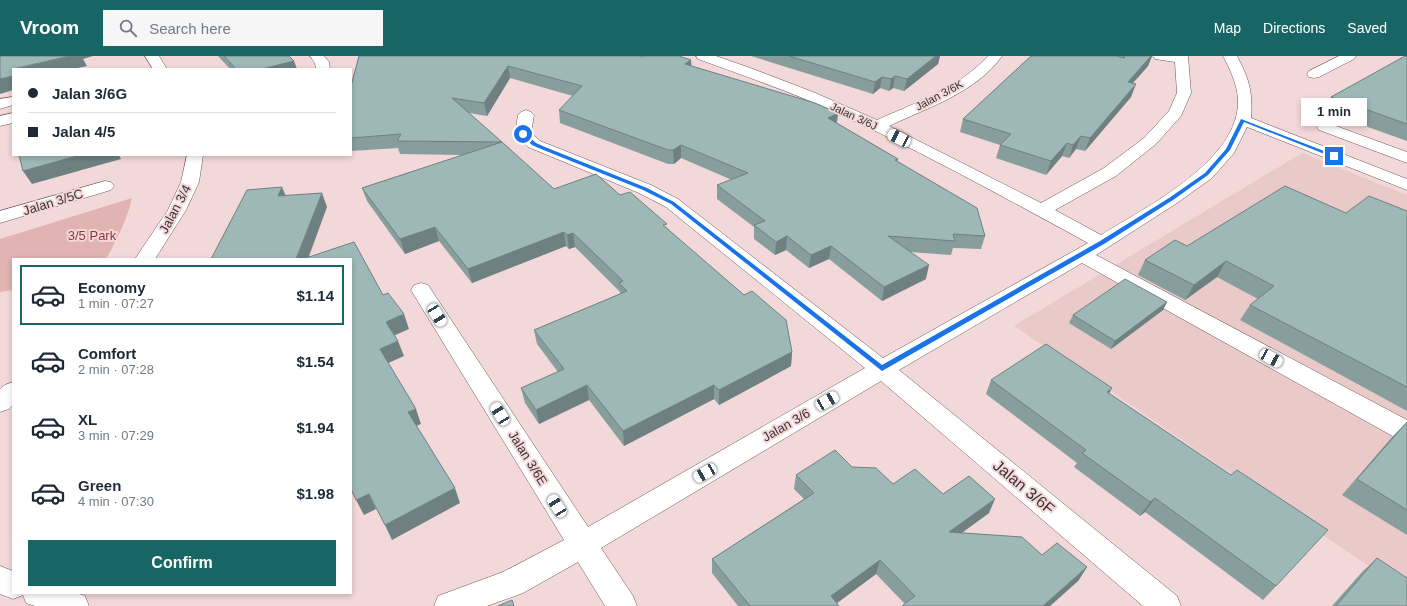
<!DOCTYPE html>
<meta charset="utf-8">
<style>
body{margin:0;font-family:Helvetica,sans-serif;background:#f6f6f7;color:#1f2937;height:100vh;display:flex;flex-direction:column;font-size:15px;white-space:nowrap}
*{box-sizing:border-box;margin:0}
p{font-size:13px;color:#747a83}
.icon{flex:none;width:22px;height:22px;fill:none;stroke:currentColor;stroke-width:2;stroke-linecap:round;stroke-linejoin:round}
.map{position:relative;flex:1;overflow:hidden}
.drawer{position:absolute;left:12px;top:202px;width:340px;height:336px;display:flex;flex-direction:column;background:#fff;border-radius:0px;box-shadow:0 2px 6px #0003}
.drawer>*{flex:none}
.hud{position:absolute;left:12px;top:12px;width:340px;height:88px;border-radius:0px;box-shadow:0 2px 6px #0003;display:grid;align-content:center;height:88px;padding:0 16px;background:#fff}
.end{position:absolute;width:18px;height:18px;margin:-9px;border:5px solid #1a73e8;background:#fff;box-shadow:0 0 0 2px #fff}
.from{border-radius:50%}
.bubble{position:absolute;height:28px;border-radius:0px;background:#fff;box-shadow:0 2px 6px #0003;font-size:13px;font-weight:700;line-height:28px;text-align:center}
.car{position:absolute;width:12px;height:24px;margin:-12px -6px;border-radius:5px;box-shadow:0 0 3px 1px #0007;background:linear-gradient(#fff 24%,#345 0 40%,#fff 0 76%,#345 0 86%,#fff 0)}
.hud b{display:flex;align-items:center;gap:14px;height:38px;font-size:15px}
.hud b+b{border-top:1px solid #e0e1e3}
.hud i{width:10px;height:10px;background:#1f2937}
ul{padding:7px 0 0;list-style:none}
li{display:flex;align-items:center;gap:12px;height:60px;margin:0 8px 6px;padding:0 8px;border:2px solid transparent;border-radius:0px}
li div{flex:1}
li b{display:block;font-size:15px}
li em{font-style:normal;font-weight:700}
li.selected{border-color:#176564}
li>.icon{width:36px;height:36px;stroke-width:1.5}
.action{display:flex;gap:8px;margin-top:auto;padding:8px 16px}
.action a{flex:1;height:46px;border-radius:0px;background:#176564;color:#fff;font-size:16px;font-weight:700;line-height:46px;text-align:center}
header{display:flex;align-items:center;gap:24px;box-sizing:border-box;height:56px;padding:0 20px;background:#176564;color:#fff}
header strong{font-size:19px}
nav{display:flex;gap:22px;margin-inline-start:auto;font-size:14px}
.search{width:280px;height:36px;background:#f6f6f7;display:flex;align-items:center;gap:10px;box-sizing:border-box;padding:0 14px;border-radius:0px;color:#747a83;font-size:15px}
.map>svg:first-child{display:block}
</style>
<header>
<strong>Vroom</strong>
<div class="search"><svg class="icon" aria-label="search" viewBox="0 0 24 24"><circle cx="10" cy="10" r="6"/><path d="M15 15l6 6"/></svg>Search here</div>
<nav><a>Map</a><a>Directions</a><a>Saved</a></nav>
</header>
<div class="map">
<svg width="1407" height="550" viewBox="0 0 1407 550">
<rect width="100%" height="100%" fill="#f2d8d8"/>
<polygon fill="#eac9c9" points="1302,97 1407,139 1407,536 1014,270"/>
<path fill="#e1b3b3" d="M132,142c-5,22 -15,41 -26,61h-93v31l-13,2v-53z"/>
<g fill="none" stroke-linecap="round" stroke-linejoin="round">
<defs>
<g id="minor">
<polygon points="145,0 159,0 167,13 153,13"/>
<polygon points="310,0 324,0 329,6 330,13 316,13 315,7"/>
<path d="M696,0h20l37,13 60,23 64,28c38,-17 82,-32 111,-64h14c-25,36 -75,52 -113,70l152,77 63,-35 40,-30 25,-27 8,-18 -2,-31 -20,-3 -2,-3h35l3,37 -10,23 -25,28 -40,32 -61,34 46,25c45,-28 140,-75 137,-136 -1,-15 -8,-30 -15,-43h14c12,23 16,35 14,62l156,61v11l-160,-63 -13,26 -22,25 -35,25 -81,52 311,165v22l-9,-3 -316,-176 -183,107 278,226 4,10h-38l-262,-225 -280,167 32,48 4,10h-32l-27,-44 -55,31 -36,13h-53l4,-10 65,-24 61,-32 -153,-250 3,-5 7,-2 7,2 160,242 277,-159 -199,-161 -27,-14 -111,-46 -13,-13 3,-19 3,-3 5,-2 5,2 3,3 -3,18 9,8 111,44 27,14 205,159 205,-115c-90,-49 -180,-99 -273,-140 -39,-16 -78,-30 -117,-44z"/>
<polygon points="1339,0 1356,0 1354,3 1319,21 1314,22 1309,21 1307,18 1309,15"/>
<polygon points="13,41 13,49 0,53 0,43"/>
<polygon points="13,57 13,67 0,70 0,60"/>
<polygon points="1325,66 1407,96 1407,107 1319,74 1317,71 1319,68"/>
<polygon points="187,99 203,99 199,126 186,154 155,203 135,203 168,154 181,126"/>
<polygon points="105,125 111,126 114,130 111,134 0,167 0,155"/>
<polygon points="13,326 13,349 9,353 0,356 0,333 5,329"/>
<polygon points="0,510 13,515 13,537 77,537 85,540 89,550 35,550 26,547 23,539 13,543 0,538"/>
</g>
</defs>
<use href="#minor" stroke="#6d5757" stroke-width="1"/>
<use href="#minor" fill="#fff" fill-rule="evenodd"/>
</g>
<g fill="#879e9d">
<polygon points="218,0 289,0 297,13 230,13"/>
<polygon points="359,0 643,1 691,4 691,10 838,57 837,67 898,103 898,106 985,180 981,193 953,192 951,199 910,196 926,223 882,245 829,203 809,212 786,194 775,199 754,183 754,171 717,143 717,129 732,124 681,102 674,108 668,108 560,67 559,54 573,40 510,22 487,60 469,57 554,133 620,139 667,172 792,296 791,310 719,349 714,343 624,390 589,344 539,368 525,347 521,332 558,316 537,288 534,274 620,238 620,236 575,191 569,193 566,190 472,227 439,185 405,198 367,145 362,132 463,99 400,98 398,92 351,95 351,30"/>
<polygon points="751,0 940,0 938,8 904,35 893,32 889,35 880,32 873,38"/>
<polygon points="1031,0 1152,0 1148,10 1133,27 1131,41 1085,95 1076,93 1069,102 1062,100 1046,119 996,102 1000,89 960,76 963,63"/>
<polygon points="1407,0 1407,85 1323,55 1331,41"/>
<polygon points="1407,155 1407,355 1240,264 1250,249 1258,243 1217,221 1185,244 1138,219 1145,204 1187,190 1346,157"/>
<polygon points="1167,246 1163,254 1111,293 1069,267 1073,259"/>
<polygon points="991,324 1109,337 1276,530 1263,544 1145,456 1140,460 1074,411 1077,407 986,338"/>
<polygon points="1407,366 1407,479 1342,439 1392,381"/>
<polygon points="852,411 893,428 943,438 989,457 961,477 1087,511 1078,525 1050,550 902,550 905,548 876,518 837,547 839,550 738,550 712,517 712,503 804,443 794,433 796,419"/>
<polygon points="1377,502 1407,550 1332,550 1362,516"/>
</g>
<g fill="#6e8180">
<polygon points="70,0 93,0 83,3 87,10 73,13 15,13"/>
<polygon points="936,0 940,0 938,8 904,35 907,23"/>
<polygon points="1151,0 1152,0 1148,10 1123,38 1128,26"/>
<polygon points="691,4 692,16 685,8"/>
<polygon points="294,5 297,13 262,13"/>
<polygon points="508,10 510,22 487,60 484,47"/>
<polygon points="13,20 13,34 0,38 0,23"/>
<polygon points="895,20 893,32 889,35 891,23"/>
<polygon points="882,21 880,32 873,38 875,26"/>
<polygon points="1136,28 1131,41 1085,95 1090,82"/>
<polygon points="838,57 836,70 828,62"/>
<polygon points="1081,80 1076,93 1069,102 1073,89"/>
<polygon points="1067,87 1062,100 1046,119 1051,105"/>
<polygon points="681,89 681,102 674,108 673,94"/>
<polygon points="80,99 119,99 121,103 32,128 23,115"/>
<polygon points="282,131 288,145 278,140"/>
<polygon points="322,137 327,151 308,203 296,203"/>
<polygon points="435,171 439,185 405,198 400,183"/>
<polygon points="564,176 566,190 472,227 468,213"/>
<polygon points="573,177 575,191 569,193 567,179"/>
<polygon points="787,180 786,194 775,199 776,186"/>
<polygon points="831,190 829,203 809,212 811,199"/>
<polygon points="1226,205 1217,221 1185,244 1194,229"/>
<polygon points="929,209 926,223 882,245 884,231"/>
<polygon points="1167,246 1163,254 1111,293 1115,285"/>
<polygon points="404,258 409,273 391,281 386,266"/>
<polygon points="398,285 404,300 386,308 380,293"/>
<polygon points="792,296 791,310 719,349 719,334"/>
<polygon points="587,329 589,344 539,368 536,354"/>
<polygon points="714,329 714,343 624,390 623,375"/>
<polygon points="1112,332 1104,347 1107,336"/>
<polygon points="416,353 421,368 414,371 408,356"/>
<polygon points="455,432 460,447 392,484 385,469"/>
<polygon points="369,438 376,453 364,459 356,444"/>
<polygon points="1155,442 1145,456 1140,460 1150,446"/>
<polygon points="995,443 989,457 944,490 949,476"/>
<polygon points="880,504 876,518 833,550 831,540"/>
<polygon points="1087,511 1078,525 1050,550 1043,550"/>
</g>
<g fill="#9db8b7" stroke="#6e8180">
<polygon points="0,0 70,0 13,13 12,14 13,17 13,20 0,23"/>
<polygon points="224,0 289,0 294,5 262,13 236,13"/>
<polygon points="359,0 638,0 643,1 645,0 679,0 691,4 685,8 815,47 838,57 828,62 898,103 895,104 977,152 985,180 953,178 955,185 888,180 929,209 884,231 831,190 811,199 787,180 776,186 754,169 765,165 717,129 748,117 681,89 673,94 668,94 559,54 582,30 508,10 484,47 452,42 502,86 397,85 401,78 351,82 351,30"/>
<polygon points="789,0 936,0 907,23 895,20 891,23 882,21 875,26"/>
<polygon points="1031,0 1116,0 1125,2 1123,0 1151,0 1128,26 1136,28 1090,82 1081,80 1073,89 1067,87 1051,105 1000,89 1011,78 963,63"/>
<polygon points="1405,0 1407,0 1407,68 1331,41"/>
<polygon points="502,86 554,133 596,118 620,139 630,136 667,168 663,169 744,239 752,235 786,264 792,296 719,334 714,329 623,375 587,329 536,354 521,332 564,313 534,274 627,235 619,227 623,225 573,177 567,179 564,176 468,213 435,171 400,183 362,132"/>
<polygon points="19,99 80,99 23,115"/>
<polygon points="1285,130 1346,157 1369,140 1407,155 1407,331 1250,249 1274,230 1226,205 1194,229 1145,204 1175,184 1187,190"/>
<polygon points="282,131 278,140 322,137 296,203 211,203 247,134"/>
<polygon points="354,186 383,239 388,237 404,258 386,266 398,285 380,293 416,353 408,356 455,432 385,469 369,438 356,444 351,433 351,203 303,203"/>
<polygon points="1125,223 1167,246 1115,285 1073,259"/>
<polygon points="1046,288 1112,332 1107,336 1231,419 1237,414 1328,474 1276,530 1155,442 1150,446 1082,397 1086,394 991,324"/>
<polygon points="1407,366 1407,454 1357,423"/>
<polygon points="835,394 852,411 876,412 893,428 915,413 943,438 969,420 995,443 949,476 1022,481 1042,499 1057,487 1087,511 1043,550 902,550 915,540 880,504 831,540 839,550 750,550 712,503 814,437 796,419"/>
<polygon points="1377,502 1407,522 1407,550 1336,550"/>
<polygon points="512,544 514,550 498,550"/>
</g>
<polygon fill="#1a73e8" points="1241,63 1337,100 1332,101 1244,66 1230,94 1208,119 1173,144 1104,188 882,315 671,148 643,134 541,93 532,89 521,78 525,77 536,87 545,91 647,132 674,146 882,309 1100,185 1169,142 1205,117 1226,93"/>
<g text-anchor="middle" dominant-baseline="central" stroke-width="4" stroke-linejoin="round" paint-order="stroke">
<g font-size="11" fill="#3e3333" stroke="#f2d8d8">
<text transform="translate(939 39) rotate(-28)">Jalan 3/6K</text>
<text transform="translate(854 60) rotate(25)">Jalan 3/6J</text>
</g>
<g font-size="13" fill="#3e3333" stroke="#f2d8d8">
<text transform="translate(53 146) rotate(-17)">Jalan 3/5C</text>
<text transform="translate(175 153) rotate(-62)">Jalan 3/4</text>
<text transform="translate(786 369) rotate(-30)">Jalan 3/6</text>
<text transform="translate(528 402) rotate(58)">Jalan 3/6E</text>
</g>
<g font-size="13" fill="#8c383f" stroke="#f2d8d8">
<text x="92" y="179">3/5 Park</text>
</g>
<g font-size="16" fill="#3e3333" stroke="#f2d8d8">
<text transform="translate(1024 431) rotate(40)">Jalan 3/6F</text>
</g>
</g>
</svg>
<i class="end from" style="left:523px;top:78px"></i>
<i class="end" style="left:1334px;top:100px"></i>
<div class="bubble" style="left:1301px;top:42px;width:66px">1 min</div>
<i class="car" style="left:899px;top:82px;rotate:297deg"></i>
<i class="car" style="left:437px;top:259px;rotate:148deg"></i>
<i class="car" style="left:1271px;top:302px;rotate:119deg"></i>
<i class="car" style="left:827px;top:345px;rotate:60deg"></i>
<i class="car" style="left:500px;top:358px;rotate:328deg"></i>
<i class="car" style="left:705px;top:417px;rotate:240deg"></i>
<i class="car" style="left:557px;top:450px;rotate:328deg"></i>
<div class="hud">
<b><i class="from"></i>Jalan 3/6G</b>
<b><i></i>Jalan 4/5</b>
</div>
<section class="drawer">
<ul>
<li class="selected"><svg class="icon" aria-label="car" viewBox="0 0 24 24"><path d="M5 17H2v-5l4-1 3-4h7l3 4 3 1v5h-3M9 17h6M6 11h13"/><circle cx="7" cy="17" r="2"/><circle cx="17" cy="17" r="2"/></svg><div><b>Economy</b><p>1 min · 07:27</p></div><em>$1.14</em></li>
<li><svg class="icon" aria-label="car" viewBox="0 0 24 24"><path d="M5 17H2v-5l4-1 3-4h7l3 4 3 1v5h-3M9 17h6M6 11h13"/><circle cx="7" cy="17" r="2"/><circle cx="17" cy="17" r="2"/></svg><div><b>Comfort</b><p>2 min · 07:28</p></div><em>$1.54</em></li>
<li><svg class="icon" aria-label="car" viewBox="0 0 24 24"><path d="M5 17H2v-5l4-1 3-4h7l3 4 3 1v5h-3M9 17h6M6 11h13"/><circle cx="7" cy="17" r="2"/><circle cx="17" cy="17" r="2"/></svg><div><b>XL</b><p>3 min · 07:29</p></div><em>$1.94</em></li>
<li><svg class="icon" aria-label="car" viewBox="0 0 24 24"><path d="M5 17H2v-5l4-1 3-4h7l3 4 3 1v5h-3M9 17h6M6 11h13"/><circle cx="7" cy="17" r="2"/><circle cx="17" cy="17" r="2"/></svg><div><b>Green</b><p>4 min · 07:30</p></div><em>$1.98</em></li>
</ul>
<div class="action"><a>Confirm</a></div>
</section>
</div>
